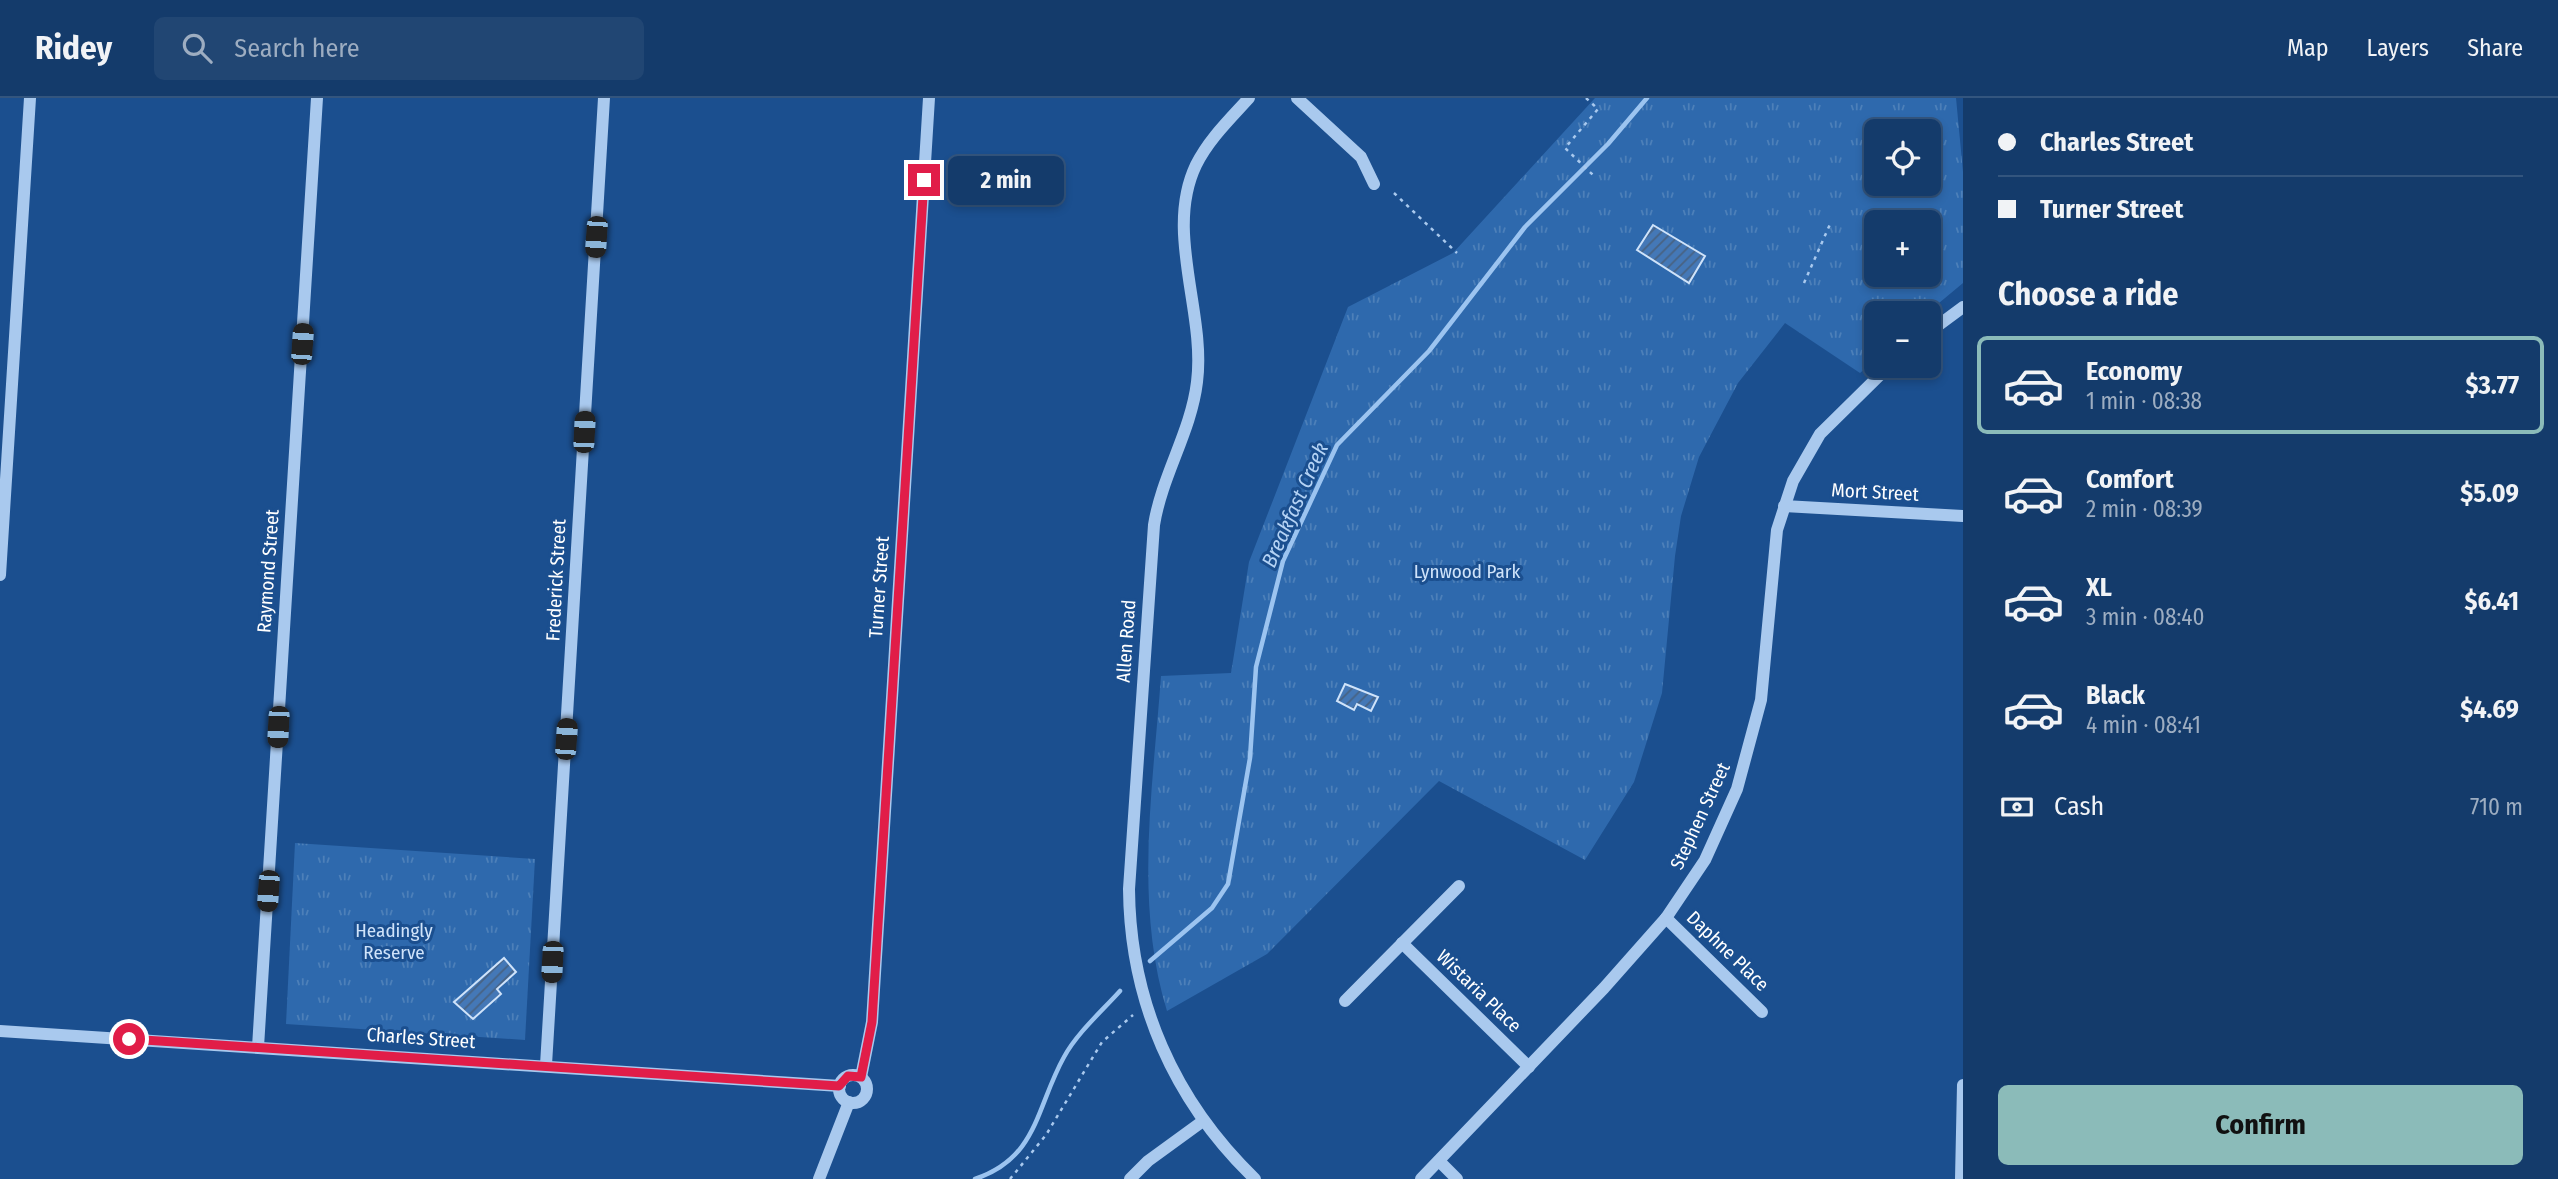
<!DOCTYPE html>
<meta charset="utf-8">
<style>
body{margin:0;font-family:"Fira Sans Condensed",sans-serif;background:#214673;color:#f1f3f6;height:100vh;display:flex;flex-direction:column;font-size:26px;white-space:nowrap}
*{box-sizing:border-box;margin:0}
p{font-size:23px;color:#9dadc1}
.icon{flex:none;width:38px;height:38px;fill:none;stroke:currentColor;stroke-width:2;stroke-linecap:round;stroke-linejoin:round}
.map{position:relative;flex:1;overflow:hidden}
.drawer{display:flex;flex-direction:column;background:#143b6b;width:595px}
.drawer>*{flex:none}
.banner{display:grid;align-content:center;height:154px;padding:0 35px;background:#143b6b}
.buttons{position:absolute;left:1864px;top:21px;display:grid;gap:14px}
.buttons a{display:grid;place-items:center;width:77px;height:77px;border-radius:10px;background:#143b6b;box-shadow:0 4px 10px #0003,0 0 0 2px #33557e;font-size:35px}
.end{position:absolute;width:32px;height:32px;margin:-16px;border:9px solid #e11d48;background:#fff;box-shadow:0 0 0 4px #fff}
.from{border-radius:50%}
.bubble{position:absolute;height:49px;border-radius:10px;background:#143b6b;box-shadow:0 4px 10px #0003,0 0 0 2px #33557e;font-size:23px;font-weight:700;line-height:49px;text-align:center}
.car{position:absolute;width:21px;height:42px;margin:-21px -10px;border-radius:9px;box-shadow:0 0 5px 2px #0007;background:linear-gradient(#222 24%,#8ab4d8 0 40%,#222 0 76%,#8ab4d8 0 86%,#222 0)}
.banner b{display:flex;align-items:center;gap:24px;height:66px;font-size:26px}
.banner b+b{border-top:2px solid #33557e}
.banner i{width:18px;height:18px;background:#f1f3f6}
ul{padding:0;list-style:none}
li{display:flex;align-items:center;gap:21px;height:98px;margin:0 14px 10px;padding:0 21px;border:4px solid transparent;border-radius:10px}
li div{flex:1}
li b{display:block;font-size:26px}
li em{font-style:normal;font-weight:700}
li.selected{border-color:#8bbbb9}
li>.icon{width:63px;height:63px;stroke-width:1.5}
h2{padding:0 35px;font-size:32px;line-height:84px}
.pay{display:flex;align-items:center;gap:18px;height:77px;padding:0 35px;font-size:26px}
.pay p{margin-inline-start:auto}
.action{display:flex;gap:14px;margin-top:auto;padding:14px 35px}
.action a{flex:1;height:80px;border-radius:10px;background:#8bbbb9;color:#111;font-size:28px;font-weight:700;line-height:80px;text-align:center}
header{display:flex;align-items:center;gap:42px;box-sizing:border-box;height:98px;padding:0 35px;background:#143b6b;border-bottom:2px solid #33557e}
header strong{font-size:33px}
nav{display:flex;gap:38px;margin-inline-start:auto;font-size:24px}
.search{width:490px;height:63px;background:#214673;display:flex;align-items:center;gap:18px;box-sizing:border-box;padding:0 24px;border-radius:10px;color:#9dadc1;font-size:26px}
main{display:flex;flex:1;min-height:0}
.map>svg:first-child{display:block}
</style>
<header>
<strong>Ridey</strong>
<div class="search"><svg class="icon" aria-label="search" viewBox="0 0 24 24"><circle cx="10" cy="10" r="6"/><path d="M15 15l6 6"/></svg>Search here</div>
<nav><a>Map</a><a>Layers</a><a>Share</a></nav>
</header>
<main>
<div class="map">
<svg width="1963" height="1081" viewBox="0 0 1963 1081">
<defs>
<pattern id="grass-tufts" width="24" height="20" patternUnits="userSpaceOnUse" patternTransform="scale(1.75)"><rect width="24" height="20" fill="#2e69ad"/><path d="M3 7l-1-3M5 7V3M7 7l1-3M15 17l-1-3M17 17v-4M19 17l1-3" fill="none" stroke="#4d80b9"/></pattern>
<pattern id="building-hatch" width="6" height="6" patternUnits="userSpaceOnUse" patternTransform="scale(1.75)"><rect width="6" height="6" fill="#4478b7"/><path d="M-1 1l2-2M0 6l6-6M5 7l2-2" fill="none" stroke="#486282"/></pattern>
</defs>
<rect width="100%" height="100%" fill="#1b4f8f"/>
<g fill="url(#grass-tufts)" fill-rule="evenodd">
<path d="M1595,0h361l7,74v111l-36,30h-51v46l-16,14 -75,-50 -47,60 -39,74 -18,59 -6,40 -13,137 -28,89 -49,78 -146,-79 -172,173 -100,57c-33,-109 -14,-223 -6,-335l70,-3 18,-111 99,-255 105,-54zM1876,33h52v53h-52zM1876,124h52v53h-52z"/>
<polygon points="295,745 535,761 525,942 286,926"/>
</g>
<g fill="none" stroke-linecap="round" stroke-linejoin="round">
<g stroke="#9cc4f0" stroke-width="4.5">
<polyline points="1150,863 1212,810 1228,786 1250,660 1256,569 1283,463 1337,347 1429,253 1525,129 1608,46 1647,0"/>
<path d="M975,1081c63,-21 61,-72 89,-122 13,-24 38,-46 56,-66"/>
</g>
</g>
<g fill="url(#building-hatch)" stroke="#cfe3fa" stroke-width="2">
<polygon points="1653,127 1705,158 1689,185 1637,152"/>
<polygon points="1345,586 1378,599 1371,613 1357,606 1354,612 1337,603"/>
<polygon points="504,860 516,874 497,891 501,896 473,921 454,904"/>
</g>
<g fill="none" stroke-linecap="round" stroke-linejoin="round">
<g stroke="#a9c9ee" stroke-width="2.5" stroke-dasharray="3.5 5" stroke-linecap="butt">
<polyline points="1586,0 1598,11 1565,50 1593,77"/>
<polyline points="1394,95 1457,155"/>
<polyline points="1804,185 1831,124"/>
<polyline points="1010,1081 1046,1037 1102,944 1133,917"/>
</g>
<g stroke="#a9c9ee" stroke-width="12">
<path d="M1249,0c-19,21 -40,41 -53,67 -32,67 10,147 1,217 -6,50 -35,93 -43,143l-25,364c1,112 45,212 126,290"/>
<polyline points="1297,0 1361,59 1374,86"/>
<polyline points="1928,235 1963,209"/>
<polyline points="1784,408 1963,418"/>
<polyline points="0,477 30,0"/>
<polyline points="1666,820 1762,914"/>
<polyline points="1402,845 1529,969"/>
<polyline points="1345,903 1459,788"/>
<polyline points="0,933 840,988"/>
<polyline points="258,949 317,0"/>
<polyline points="546,967 604,0"/>
<circle cx="853" cy="991" r="14"/>
<polyline points="861,979 872,924 929,0"/>
<polyline points="1439,1063 1457,1081"/>
<polyline points="819,1081 849,1004"/>
<polyline points="1130,1081 1148,1063 1203,1023"/>
<polyline points="1421,1081 1604,890 1666,820 1705,762 1737,691 1761,602 1777,432 1793,383 1820,336 1889,268"/>
<polyline points="1961,1081 1963,987"/>
</g>
</g>
<g fill="none" stroke-linecap="round" stroke-linejoin="round">
<polyline stroke="#e11d48" stroke-width="9" points="129,941 839,988 848,978 861,979 872,924 924,82"/>
</g>
<g text-anchor="middle" dominant-baseline="central" stroke-width="6" stroke-linejoin="round" paint-order="stroke">
<g font-size="19" fill="#fff" stroke="#1b4f8f">
<text transform="translate(1875 394) rotate(3)">Mort Street</text>
<text transform="translate(268 473) rotate(-86)">Raymond Street</text>
<text transform="translate(556 482) rotate(-87)">Frederick Street</text>
<text transform="translate(879 489) rotate(-86)">Turner Street</text>
<text transform="translate(1126 543) rotate(-86)">Allen Road</text>
<text transform="translate(1700 718) rotate(-65)">Stephen Street</text>
<text transform="translate(1728 853) rotate(44)">Daphne Place</text>
<text transform="translate(1479 893) rotate(44)">Wistaria Place</text>
<text transform="translate(421 940) rotate(4)">Charles Street</text>
</g>
<g font-size="19" fill="#cfe3fa" stroke="#1b4f8f">
<text x="1467" y="473">Lynwood Park</text>
<text x="394" y="832">Headingly<tspan x="394" dy="22">Reserve</tspan></text>
</g>
<g font-size="21" font-style="italic" fill="#b5d3f5" stroke="#1b4f8f">
<text transform="translate(1295 407) rotate(-66)">Breakfast Creek</text>
</g>
</g>
</svg>
<div class="buttons">
<a><svg class="icon" aria-label="locate" viewBox="0 0 24 24"><circle cx="12" cy="12" r="6"/><path d="M12 2v4M12 18v4M2 12h4M18 12h4"/></svg></a>
<a>+</a>
<a>−</a>
</div>
<i class="end from" style="left:129px;top:941px"></i>
<i class="end" style="left:924px;top:82px"></i>
<div class="bubble" style="left:948px;top:58px;width:116px">2 min</div>
<i class="car" style="left:596px;top:139px;rotate:184deg"></i>
<i class="car" style="left:302px;top:246px;rotate:4deg"></i>
<i class="car" style="left:584px;top:334px;rotate:3deg"></i>
<i class="car" style="left:278px;top:629px;rotate:183deg"></i>
<i class="car" style="left:566px;top:641px;rotate:4deg"></i>
<i class="car" style="left:268px;top:793px;rotate:184deg"></i>
<i class="car" style="left:552px;top:864px;rotate:183deg"></i>
</div>
<section class="drawer">
<div class="banner">
<b><i class="from"></i>Charles Street</b>
<b><i></i>Turner Street</b>
</div>
<h2>Choose a ride</h2>
<ul>
<li class="selected"><svg class="icon" aria-label="car" viewBox="0 0 24 24"><path d="M5 17H2v-5l4-1 3-4h7l3 4 3 1v5h-3M9 17h6M6 11h13"/><circle cx="7" cy="17" r="2"/><circle cx="17" cy="17" r="2"/></svg><div><b>Economy</b><p>1 min · 08:38</p></div><em>$3.77</em></li>
<li><svg class="icon" aria-label="car" viewBox="0 0 24 24"><path d="M5 17H2v-5l4-1 3-4h7l3 4 3 1v5h-3M9 17h6M6 11h13"/><circle cx="7" cy="17" r="2"/><circle cx="17" cy="17" r="2"/></svg><div><b>Comfort</b><p>2 min · 08:39</p></div><em>$5.09</em></li>
<li><svg class="icon" aria-label="car" viewBox="0 0 24 24"><path d="M5 17H2v-5l4-1 3-4h7l3 4 3 1v5h-3M9 17h6M6 11h13"/><circle cx="7" cy="17" r="2"/><circle cx="17" cy="17" r="2"/></svg><div><b>XL</b><p>3 min · 08:40</p></div><em>$6.41</em></li>
<li><svg class="icon" aria-label="car" viewBox="0 0 24 24"><path d="M5 17H2v-5l4-1 3-4h7l3 4 3 1v5h-3M9 17h6M6 11h13"/><circle cx="7" cy="17" r="2"/><circle cx="17" cy="17" r="2"/></svg><div><b>Black</b><p>4 min · 08:41</p></div><em>$4.69</em></li>
</ul>
<div class="pay"><svg class="icon" aria-label="cash" viewBox="0 0 24 24"><path d="M3 7h18v10H3z"/><circle cx="12" cy="12" r="2"/></svg>Cash<p>710 m</p></div>
<div class="action"><a>Confirm</a></div>
</section>
</main>
